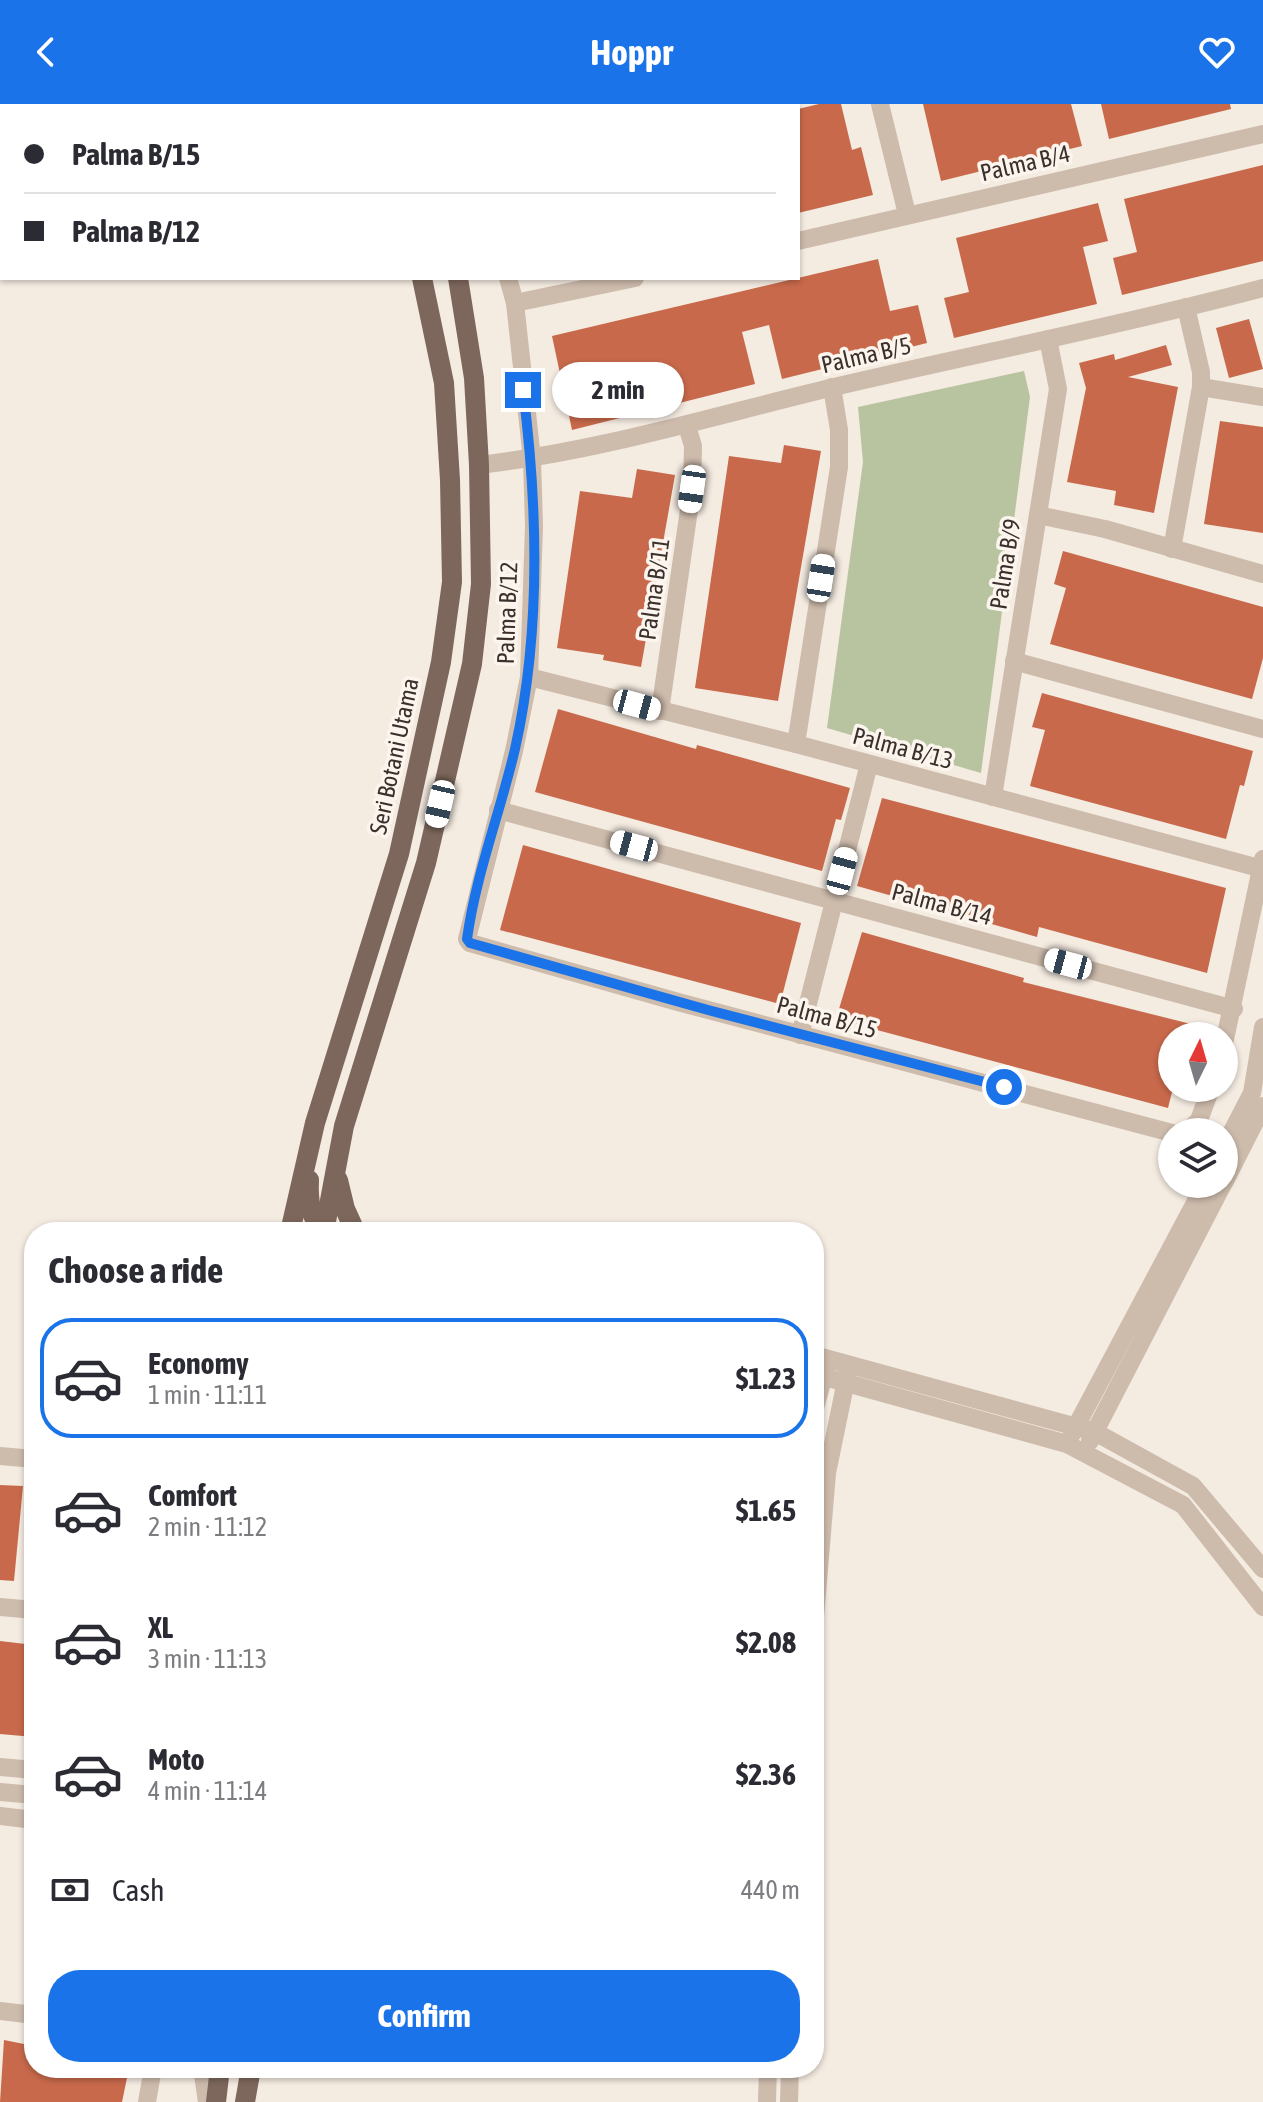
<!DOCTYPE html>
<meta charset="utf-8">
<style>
body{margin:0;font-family:"Asap Condensed",sans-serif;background:#f2f2f3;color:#2b2b33;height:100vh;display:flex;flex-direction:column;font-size:30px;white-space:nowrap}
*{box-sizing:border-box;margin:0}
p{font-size:26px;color:#7c7c81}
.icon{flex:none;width:44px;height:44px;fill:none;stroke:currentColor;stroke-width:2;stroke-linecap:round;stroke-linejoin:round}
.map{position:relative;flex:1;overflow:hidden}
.side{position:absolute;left:24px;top:1118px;width:800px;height:856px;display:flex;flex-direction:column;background:#fff;border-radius:32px;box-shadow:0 2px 6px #0004}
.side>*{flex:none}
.top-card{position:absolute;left:0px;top:0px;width:800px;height:176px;box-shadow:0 2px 6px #0004;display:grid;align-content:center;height:176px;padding:0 24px;background:#fff}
.needle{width:52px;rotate:5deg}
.buttons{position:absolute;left:1158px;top:918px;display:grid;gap:16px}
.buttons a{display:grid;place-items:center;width:80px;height:80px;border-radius:50%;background:#fff;box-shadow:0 2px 6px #0004;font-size:40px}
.end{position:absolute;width:36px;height:36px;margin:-18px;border:10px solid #1a73e8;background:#fff;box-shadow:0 0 0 4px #fff}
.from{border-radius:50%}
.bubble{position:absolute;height:56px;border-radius:28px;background:#fff;box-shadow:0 2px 6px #0004;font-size:26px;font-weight:700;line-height:56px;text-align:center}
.car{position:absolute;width:24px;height:48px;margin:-24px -12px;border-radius:10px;box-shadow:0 0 6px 2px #0007;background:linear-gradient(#fff 24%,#345 0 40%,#fff 0 76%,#345 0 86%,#fff 0)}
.top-card b{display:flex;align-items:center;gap:28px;height:76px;font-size:30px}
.top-card b+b{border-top:2px solid #e1e1e2}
.top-card i{width:20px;height:20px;background:#2b2b33}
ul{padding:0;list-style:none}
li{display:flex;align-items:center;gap:24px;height:120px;margin:0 16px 12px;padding:0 8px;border:4px solid transparent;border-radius:32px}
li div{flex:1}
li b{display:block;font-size:30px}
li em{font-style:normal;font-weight:700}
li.on{border-color:#1a73e8}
li>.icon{width:72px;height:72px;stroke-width:1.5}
h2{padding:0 24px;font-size:36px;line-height:96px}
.pay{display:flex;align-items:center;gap:20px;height:88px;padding:0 24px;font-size:30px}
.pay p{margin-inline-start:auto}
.primary-button{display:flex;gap:16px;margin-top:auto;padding:16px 24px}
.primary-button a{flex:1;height:92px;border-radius:32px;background:#1a73e8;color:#fff;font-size:32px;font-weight:700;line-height:92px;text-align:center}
header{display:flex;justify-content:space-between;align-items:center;height:104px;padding:0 24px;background:#1a73e8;color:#fff;font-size:36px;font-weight:700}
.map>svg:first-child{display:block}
</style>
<header><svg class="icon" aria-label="back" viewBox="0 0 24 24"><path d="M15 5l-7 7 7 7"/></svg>Hoppr<svg class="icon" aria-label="heart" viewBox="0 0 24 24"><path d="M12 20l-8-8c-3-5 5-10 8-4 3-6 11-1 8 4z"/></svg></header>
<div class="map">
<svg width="1263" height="1998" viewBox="0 0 1263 1998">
<rect width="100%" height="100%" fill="#f4ebe1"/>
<polygon fill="#b8c4a0" points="1024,267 1030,293 981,669 827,624 863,358 858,303"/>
<g fill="#c8694b">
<polygon points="819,0 841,0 852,46 861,43 873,91 798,109 798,5"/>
<polygon points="923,0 1071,0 1082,42 941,77"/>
<polygon points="1101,0 1230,0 1231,5 1109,35"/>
<polygon points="1263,61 1263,157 1122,191 1113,154 1137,148 1124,95"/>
<polygon points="1098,99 1108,137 1083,143 1097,200 954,234 944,194 969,188 956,134"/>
<polygon points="878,155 890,207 918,201 927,239 782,275 769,221 742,228 755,280 572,326 552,232"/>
<polygon points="1249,215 1263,265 1229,274 1216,224"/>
<polygon points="1166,241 1172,261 1128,273 1178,283 1154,409 1114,401 1116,387 1067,378 1086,284 1079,259 1114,250 1115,256"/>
<polygon points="1220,317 1263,323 1263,429 1204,420"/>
<polygon points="784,341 821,347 778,597 695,584 729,352 781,359"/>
<polygon points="637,365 675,371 641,563 603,556 604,551 557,544 580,387 632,394"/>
<polygon points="1063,447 1263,503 1263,554 1252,595 1050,540 1066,484 1054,480"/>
<polygon points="1042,589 1253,647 1244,682 1240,681 1226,735 1030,682 1045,626 1032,623"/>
<polygon points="558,605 696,645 697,641 850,684 841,716 836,715 822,767 535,688"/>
<polygon points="882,694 1226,784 1207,869 1039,823 1037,833 857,782"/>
<polygon points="523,741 801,819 780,900 500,826"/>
<polygon points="862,828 1024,874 1023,878 1215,926 1213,932 1172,932 1172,988 1168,1004 836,915"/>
<polygon points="0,1381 23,1382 14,1477 0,1476"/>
<polygon points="0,1537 34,1541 34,1633 0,1630"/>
<polygon points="4,1936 34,1942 34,1964 129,1964 122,1998 0,1998"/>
</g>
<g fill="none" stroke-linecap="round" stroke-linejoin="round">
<g stroke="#cdbbac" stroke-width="18">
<polyline points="467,0 468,2"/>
<polyline points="880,0 907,110"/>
<polyline points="655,2 663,0"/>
<polyline points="798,137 1263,30"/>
<polyline points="508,174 515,199 532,355 534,422 529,573 514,647 467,835 470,839 678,898 1172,1029"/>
<polyline points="515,199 635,174"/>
<polyline points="1201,283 1263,293"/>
<path d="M479,361c120,-14 234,-49 351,-77 144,-34 290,-62 433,-100"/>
<polyline points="1038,411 1105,425 1263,470"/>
<polyline points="1172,445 1201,283 1201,268 1186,203"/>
<polyline points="1014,557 1263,625"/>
<polyline points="529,573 796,640 1263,765"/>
<polyline points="660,607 692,385 693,342 687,322"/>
<polyline points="796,640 839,363 839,326 832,283"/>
<polyline points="993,693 1058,285 1048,235"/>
<polyline points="498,706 1234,905"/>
<polyline points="800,931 869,660"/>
<polyline points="1224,940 1263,755"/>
<polyline points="1187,1028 1199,1016 1211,984"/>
<polyline points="1224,1043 1252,989 1263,923"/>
<polyline points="1224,1079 1263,1002"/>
<polyline points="814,1251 1095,1328 1193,1382 1263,1465"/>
<polyline points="814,1270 1067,1340 1183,1401 1263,1503"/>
<polyline points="814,1308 826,1264"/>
<polyline points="1072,1330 1205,1080"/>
<polyline points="1090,1337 1223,1080"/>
<polyline points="0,1352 34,1355"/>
<polyline points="0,1503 34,1506"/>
<polyline points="814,1525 827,1369 848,1267"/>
<polyline points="0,1663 34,1666"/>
<polyline points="0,1688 34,1691"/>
<polyline points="0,1712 34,1716"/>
<polyline points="0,1907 34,1911"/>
<polyline points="202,1964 207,1998"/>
<polyline points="147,1998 153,1964"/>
<polyline points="767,1998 768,1964"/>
<polyline points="789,1998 790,1964"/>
</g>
<g stroke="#7d675c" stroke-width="20">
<polyline points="379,0 380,2"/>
<polyline points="417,0 417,2"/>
<path d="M309,1076c-1,19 1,37 14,52"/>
<polyline points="338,1076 345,1105 355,1127"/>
<polyline points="290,1128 315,1019 399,750 441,558 452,478 450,376 444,279 422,174"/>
<polyline points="324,1128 344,1022 426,759 472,560 481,480 479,361 474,274 458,174"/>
<polyline points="216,1998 220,1964"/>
<polyline points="245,1998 251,1964"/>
</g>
</g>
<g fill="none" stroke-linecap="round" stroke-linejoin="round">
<path stroke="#1a73e8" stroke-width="10" d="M523,286c15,118 18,243 -8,359 -15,64 -39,125 -48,190l3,4 238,67 296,77"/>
</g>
<g text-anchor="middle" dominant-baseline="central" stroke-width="7" stroke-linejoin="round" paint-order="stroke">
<g font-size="24" fill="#3b302b" stroke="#fbf5ee">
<text transform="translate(1025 59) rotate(-13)">Palma B/4</text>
<text transform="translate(866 251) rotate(-13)">Palma B/5</text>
<text transform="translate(1005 460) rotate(-81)">Palma B/9</text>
<text transform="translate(654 485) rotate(-82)">Palma B/11</text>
<text transform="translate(507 509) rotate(-88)">Palma B/12</text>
<text transform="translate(903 644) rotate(15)">Palma B/13</text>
<text transform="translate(394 652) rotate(-78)">Seri Botani Utama</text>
<text transform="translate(942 800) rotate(15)">Palma B/14</text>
<text transform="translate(827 913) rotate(15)">Palma B/15</text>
</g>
</g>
</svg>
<div class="buttons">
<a><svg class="needle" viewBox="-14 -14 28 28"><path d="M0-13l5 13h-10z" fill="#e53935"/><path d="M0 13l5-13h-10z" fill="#7c7c81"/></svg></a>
<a><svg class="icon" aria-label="layers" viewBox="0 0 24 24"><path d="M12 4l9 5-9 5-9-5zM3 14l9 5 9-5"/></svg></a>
</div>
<i class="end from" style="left:1004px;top:983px"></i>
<i class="end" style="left:523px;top:286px"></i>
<div class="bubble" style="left:552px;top:258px;width:132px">2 min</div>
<i class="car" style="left:692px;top:385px;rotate:188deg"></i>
<i class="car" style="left:821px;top:474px;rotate:9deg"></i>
<i class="car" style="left:637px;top:601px;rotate:105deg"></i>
<i class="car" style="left:440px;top:700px;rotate:193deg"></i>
<i class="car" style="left:634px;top:742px;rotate:285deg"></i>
<i class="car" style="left:842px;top:767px;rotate:15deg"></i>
<i class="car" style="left:1068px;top:860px;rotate:285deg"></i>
<div class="top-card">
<b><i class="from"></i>Palma B/15</b>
<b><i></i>Palma B/12</b>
</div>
<section class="side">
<h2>Choose a ride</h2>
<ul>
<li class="on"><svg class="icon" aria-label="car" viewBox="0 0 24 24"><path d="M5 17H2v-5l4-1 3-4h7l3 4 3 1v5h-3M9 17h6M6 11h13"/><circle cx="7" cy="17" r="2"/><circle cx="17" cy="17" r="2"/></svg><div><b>Economy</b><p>1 min · 11:11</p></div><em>$1.23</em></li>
<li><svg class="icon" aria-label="car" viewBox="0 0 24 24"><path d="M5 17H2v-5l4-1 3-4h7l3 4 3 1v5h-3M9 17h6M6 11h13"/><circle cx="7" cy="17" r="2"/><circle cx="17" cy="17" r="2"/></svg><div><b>Comfort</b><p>2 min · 11:12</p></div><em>$1.65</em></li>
<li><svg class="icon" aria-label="car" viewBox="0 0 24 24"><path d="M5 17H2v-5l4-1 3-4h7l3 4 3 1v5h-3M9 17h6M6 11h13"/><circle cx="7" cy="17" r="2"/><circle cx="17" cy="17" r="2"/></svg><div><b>XL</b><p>3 min · 11:13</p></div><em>$2.08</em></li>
<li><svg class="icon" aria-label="car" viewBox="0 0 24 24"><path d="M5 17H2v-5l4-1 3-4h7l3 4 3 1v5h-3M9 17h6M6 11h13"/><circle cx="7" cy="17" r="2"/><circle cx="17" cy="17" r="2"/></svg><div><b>Moto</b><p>4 min · 11:14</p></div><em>$2.36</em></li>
</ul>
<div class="pay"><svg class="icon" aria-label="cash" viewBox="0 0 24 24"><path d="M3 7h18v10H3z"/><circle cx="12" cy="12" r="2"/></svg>Cash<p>440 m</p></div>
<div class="primary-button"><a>Confirm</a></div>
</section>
</div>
